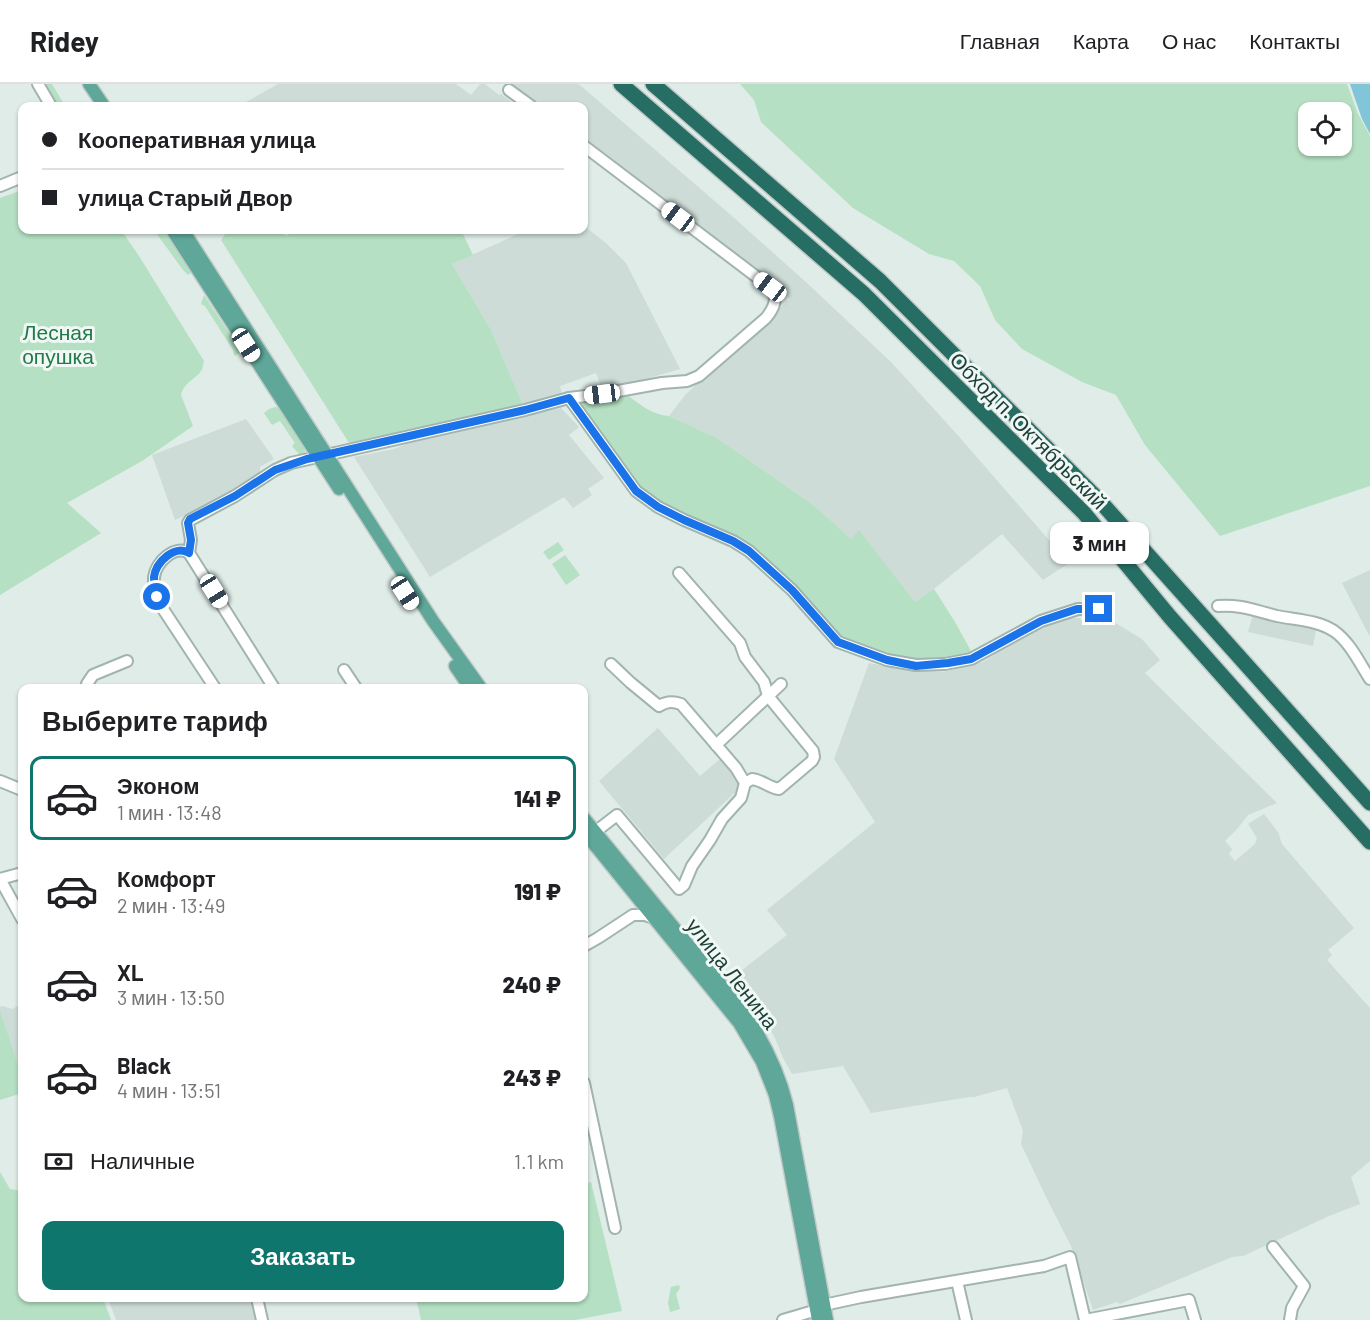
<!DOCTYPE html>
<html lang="ru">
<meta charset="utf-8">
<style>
body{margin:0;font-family:Barlow,sans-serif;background:#f2f2f2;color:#202124;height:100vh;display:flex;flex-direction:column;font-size:22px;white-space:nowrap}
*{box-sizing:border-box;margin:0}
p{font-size:20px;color:#757577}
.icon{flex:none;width:33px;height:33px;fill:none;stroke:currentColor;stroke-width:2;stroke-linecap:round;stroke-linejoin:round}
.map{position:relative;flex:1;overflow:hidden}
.side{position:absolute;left:18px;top:600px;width:570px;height:618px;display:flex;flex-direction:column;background:#fff;border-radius:12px;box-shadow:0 2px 4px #0004}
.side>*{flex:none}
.top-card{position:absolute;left:18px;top:18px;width:570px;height:132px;border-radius:12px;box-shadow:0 2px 4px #0004;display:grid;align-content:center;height:132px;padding:0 24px;background:#fff}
.tools{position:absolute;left:1298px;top:18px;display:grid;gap:12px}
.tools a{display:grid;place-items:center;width:54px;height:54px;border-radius:12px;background:#fff;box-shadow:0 2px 4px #0004;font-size:30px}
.end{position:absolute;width:27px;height:27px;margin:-14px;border:8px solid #1a73e8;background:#fff;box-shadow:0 0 0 3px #fff}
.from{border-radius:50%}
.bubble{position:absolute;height:42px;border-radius:12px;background:#fff;box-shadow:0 2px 4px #0004;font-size:20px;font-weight:800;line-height:42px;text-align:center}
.car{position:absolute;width:18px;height:36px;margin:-18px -9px;border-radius:8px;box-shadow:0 0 4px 2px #0007;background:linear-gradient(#fff 24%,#345 0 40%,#fff 0 76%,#345 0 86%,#fff 0)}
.top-card b{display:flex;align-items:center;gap:21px;height:57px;font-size:22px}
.top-card b+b{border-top:2px solid #e0e0e0}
.top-card i{width:15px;height:15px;background:#202124}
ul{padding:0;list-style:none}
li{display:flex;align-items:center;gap:18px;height:84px;margin:0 12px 9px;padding:0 12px;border:3px solid transparent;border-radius:12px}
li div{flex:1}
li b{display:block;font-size:22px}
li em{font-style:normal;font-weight:800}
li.selected{border-color:#0f766e}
li>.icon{width:54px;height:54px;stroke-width:1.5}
h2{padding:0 24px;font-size:27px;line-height:72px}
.pay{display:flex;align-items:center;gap:15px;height:66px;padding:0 24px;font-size:22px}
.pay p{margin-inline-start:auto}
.cta{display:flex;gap:12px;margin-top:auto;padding:12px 24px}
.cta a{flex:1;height:69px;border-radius:12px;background:#0f766e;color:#fff;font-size:24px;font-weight:800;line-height:69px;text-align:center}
header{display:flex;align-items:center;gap:36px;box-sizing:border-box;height:84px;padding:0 30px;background:#fff;border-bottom:2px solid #e0e0e0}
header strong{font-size:28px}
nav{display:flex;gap:33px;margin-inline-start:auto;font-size:21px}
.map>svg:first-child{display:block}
</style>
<header>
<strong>Ridey</strong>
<nav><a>Главная</a><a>Карта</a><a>О нас</a><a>Контакты</a></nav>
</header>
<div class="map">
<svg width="1370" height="1236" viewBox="0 0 1370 1236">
<rect width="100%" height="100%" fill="#dfece7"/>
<g fill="#cddcd6">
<polygon points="278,0 456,0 471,11 480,0 485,0 499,11 501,10 517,22 239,22"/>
<polygon points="510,0 578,0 581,2 732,132 808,200 891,278 954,347 1069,479 1043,496 1002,450 934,505 915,518 859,447 851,455 816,423 717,354 669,332 686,310 790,215 685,134 685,130 679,126 675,127 584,57 584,22 539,22"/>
<polygon points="584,142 606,159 626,179 680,285 603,307 596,289 560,302 562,310 524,323 491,246 452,180 527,146 584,146"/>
<polygon points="561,324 579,343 569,351 604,394 588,405 592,411 573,424 564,413 430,493 354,373 394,365 406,360"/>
<polygon points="246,335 274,375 260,383 260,389 223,414 175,436 152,371"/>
<polygon points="1370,486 1370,553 1342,499"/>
<polygon points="1253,531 1316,546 1313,562 1248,548"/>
<polygon points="1097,533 1107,534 1142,555 1160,576 1145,589 1277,719 1248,731 1238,744 1225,757 1232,765 1229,770 1235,777 1255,760 1257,754 1248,740 1264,730 1278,748 1282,760 1354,844 1328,866 1332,871 1327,876 1370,924 1370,1077 1351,1093 1360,1120 1329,1132 1243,1172 1232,1173 1120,1220 1117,1218 1093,1226 1071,1162 1047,1115 1021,1060 1023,1047 1007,1004 974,1013 969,1013 871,1029 843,982 792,990 783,974 775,954 765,936 733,893 787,851 767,826 875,738 834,675 869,579 900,585 943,588 983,578 1024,552 1061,534 1080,534 1085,541"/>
<polygon points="658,644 700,692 720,675 743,701 664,775 599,697"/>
<polygon points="22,920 22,993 0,926 0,923 2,922 12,925"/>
<polygon points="108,1214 250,1214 256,1236 116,1236"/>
</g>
<g fill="#b5e0c3" fill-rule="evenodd">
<polygon points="43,0 52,0 65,22 56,22"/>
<path d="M740,0h607l11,30 12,22v350l-150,50 -75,-91 -29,-50 -34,-13 -60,-33 -27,-29 -15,-34 -26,-25 -25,-7 -76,-46 -92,-86 -7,-22zM1308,28h33v34h-33z"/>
<path d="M22,106v40h99l18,26 65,105c-1,3 -1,7 -3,10 -6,9 -16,10 -20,24l12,31 -51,35 -75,42 34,30 -101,62v-397z"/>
<polygon points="154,146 164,146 192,188 188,191 183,186"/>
<polygon points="228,146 281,146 286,152 296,146 461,146 473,171 452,180 491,246 524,323 349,359 221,156"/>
<polygon points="204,211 239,264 239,269 235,272 234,271 233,266 205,222 201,220"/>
<path d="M626,310c13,10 26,21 43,22l48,22 99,69 35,32 8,-9 56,72 19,-13 21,33 16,29 -13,9h-58l-53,-19 -13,-9 -55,-61 -23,-21 -21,-12 -55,-21 -44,-28 -56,-87z"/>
<polygon points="275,323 279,324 282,327 304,360 305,369 303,371 300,371 292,362 295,359 280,337 272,341 264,329 269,325"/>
<polygon points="558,458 564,466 549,476 543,468"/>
<polygon points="565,471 580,491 566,501 552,480"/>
<polygon points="0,926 22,993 22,1009 0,1016"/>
<polygon points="0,1088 10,1105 22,1107 22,1214 103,1214 111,1236 0,1236"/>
<polygon points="591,1098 622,1227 575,1236 421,1236 416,1214 584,1214 584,1100"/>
<polygon points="679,1201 680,1204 676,1210 680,1225 670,1228 668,1219 671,1203"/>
</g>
<polygon fill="#80c5d8" points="1350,0 1370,0 1370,50 1362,35"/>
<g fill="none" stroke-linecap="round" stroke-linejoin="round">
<defs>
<g id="minor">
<polyline points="38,0 51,22"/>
<polyline points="509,6 531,22"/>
<polyline points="0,102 22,93"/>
<polyline points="569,314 636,407 658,423 684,436 733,457 749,467 792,506 838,558 849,562 887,576 916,581 945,580 971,575 1041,537 1078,525 1099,525"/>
<path d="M189,469c-14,-9 -33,9 -35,24 -1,10 3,20 7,29l54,82"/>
<path d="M679,489l61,70 5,14 19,25 4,14 45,55 1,6 -2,4 -33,28c-9,-1 -17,-9 -27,-10l-7,4"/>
<path d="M1218,522c22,-2 38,5 59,10 19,4 40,4 57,15 16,11 26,33 36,48"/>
<polyline points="344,586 356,604"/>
<polyline points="89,604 87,600 93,591 127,577"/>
<path d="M274,604l-85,-135 2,-13 -3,-17 2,-3 45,-24 40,-26 16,-7 234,-53 44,-12 33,-4 60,-11 25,-2 12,-5 67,-58c8,-10 13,-20 4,-31l-186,-141"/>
<polyline points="716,661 781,600"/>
<polyline points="0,697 22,706"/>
<path d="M595,748l22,-17 62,74 5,-4 8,-19 18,-26 12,-21 19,-21 4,-15 -9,-15 -55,-64c-8,-3 -14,-3 -22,2l-28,-23 -20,-19"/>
<polyline points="0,795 22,835"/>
<polyline points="0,795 22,789"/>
<polyline points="584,862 598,854 633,831 645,831 654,834"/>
<polyline points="584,999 615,1144"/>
<polyline points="1273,1163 1304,1202 1292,1224 1290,1236"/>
<polyline points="957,1197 966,1236"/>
<polyline points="257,1214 262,1236"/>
<polyline points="824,1221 861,1213 1044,1182 1070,1173 1085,1236"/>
<polyline points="783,1236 817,1226"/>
<polyline points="1085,1236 1189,1216 1195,1236"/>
</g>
<g id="major">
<polyline points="89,0 104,22"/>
<polyline points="172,146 339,405"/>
<polyline points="183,146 433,537 481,604"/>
<polyline points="455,582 470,604"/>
<path d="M584,734l163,198c18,28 32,56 40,89l40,215"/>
<polyline points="584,748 739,939 762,978 775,1011 780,1032 818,1236"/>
</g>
<g id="highway">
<polyline points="621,0 864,210 1084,429 1170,533 1370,758"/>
<polyline points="653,0 880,197 1098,415 1370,719"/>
</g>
</defs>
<use href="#minor" stroke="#a1b4af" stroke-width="14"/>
<use href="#major" stroke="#c0c9c7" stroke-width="15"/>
<use href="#highway" stroke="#c0c9c7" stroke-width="18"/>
<use href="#minor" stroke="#fff" stroke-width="10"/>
<use href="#major" stroke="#5ea799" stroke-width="12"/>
<use href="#highway" stroke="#266d63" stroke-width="15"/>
</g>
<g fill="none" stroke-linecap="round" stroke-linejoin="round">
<path stroke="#1a73e8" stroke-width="8" d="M157,513c-2,-7 -3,-13 -3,-20 2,-15 21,-33 35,-24l2,-13 -3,-17 2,-4 45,-23 40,-26 32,-11 218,-49 44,-12 67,93 22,16 26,13 49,21 16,10 43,39 46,52 11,4 38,14 29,6 32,-3 23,-4 70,-38 36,-12h22"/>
</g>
<g text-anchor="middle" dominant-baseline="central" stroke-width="6" stroke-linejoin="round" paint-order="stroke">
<g font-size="21" fill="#23794a" stroke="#eff8f4">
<text x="58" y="247">Лесная<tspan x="58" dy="24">опушка</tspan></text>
</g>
<g font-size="21" fill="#1e3e37" stroke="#eff8f4">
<text transform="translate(1029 346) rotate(45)">Обход п. Октябрьский</text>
<text transform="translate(733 889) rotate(52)">улица Ленина</text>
</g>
</g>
</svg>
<div class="tools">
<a><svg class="icon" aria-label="locate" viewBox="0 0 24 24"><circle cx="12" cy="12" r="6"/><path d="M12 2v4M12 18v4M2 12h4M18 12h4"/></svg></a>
</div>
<i class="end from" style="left:157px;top:513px"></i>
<i class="end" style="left:1099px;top:525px"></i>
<div class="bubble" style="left:1050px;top:438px;width:99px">3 мин</div>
<i class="car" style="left:678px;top:133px;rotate:307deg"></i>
<i class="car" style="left:770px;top:203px;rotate:307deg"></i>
<i class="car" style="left:246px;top:261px;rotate:147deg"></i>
<i class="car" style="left:602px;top:310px;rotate:263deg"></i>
<i class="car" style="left:214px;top:507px;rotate:148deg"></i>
<i class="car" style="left:405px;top:509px;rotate:147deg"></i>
<div class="top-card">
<b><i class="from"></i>Кооперативная улица</b>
<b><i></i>улица Старый Двор</b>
</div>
<section class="side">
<h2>Выберите тариф</h2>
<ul>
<li class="selected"><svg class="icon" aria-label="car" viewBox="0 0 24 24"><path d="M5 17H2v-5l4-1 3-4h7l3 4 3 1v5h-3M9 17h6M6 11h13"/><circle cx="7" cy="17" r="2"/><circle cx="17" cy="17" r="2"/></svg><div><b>Эконом</b><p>1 мин · 13:48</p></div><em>141 ₽</em></li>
<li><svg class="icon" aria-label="car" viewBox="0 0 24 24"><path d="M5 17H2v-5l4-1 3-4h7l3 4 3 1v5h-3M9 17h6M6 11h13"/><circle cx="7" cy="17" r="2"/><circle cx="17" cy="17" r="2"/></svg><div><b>Комфорт</b><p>2 мин · 13:49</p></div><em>191 ₽</em></li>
<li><svg class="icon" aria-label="car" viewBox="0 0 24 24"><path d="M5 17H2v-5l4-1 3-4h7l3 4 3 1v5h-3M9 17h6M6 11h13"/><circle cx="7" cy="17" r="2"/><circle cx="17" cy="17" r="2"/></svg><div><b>XL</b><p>3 мин · 13:50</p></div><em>240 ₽</em></li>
<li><svg class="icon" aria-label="car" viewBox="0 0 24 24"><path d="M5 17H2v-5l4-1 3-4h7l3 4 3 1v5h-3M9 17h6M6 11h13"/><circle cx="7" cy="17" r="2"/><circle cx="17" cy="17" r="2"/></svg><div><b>Black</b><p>4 мин · 13:51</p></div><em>243 ₽</em></li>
</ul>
<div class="pay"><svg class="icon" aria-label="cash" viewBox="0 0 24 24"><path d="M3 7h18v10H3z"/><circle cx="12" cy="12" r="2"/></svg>Наличные<p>1.1 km</p></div>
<div class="cta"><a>Заказать</a></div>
</section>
</div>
